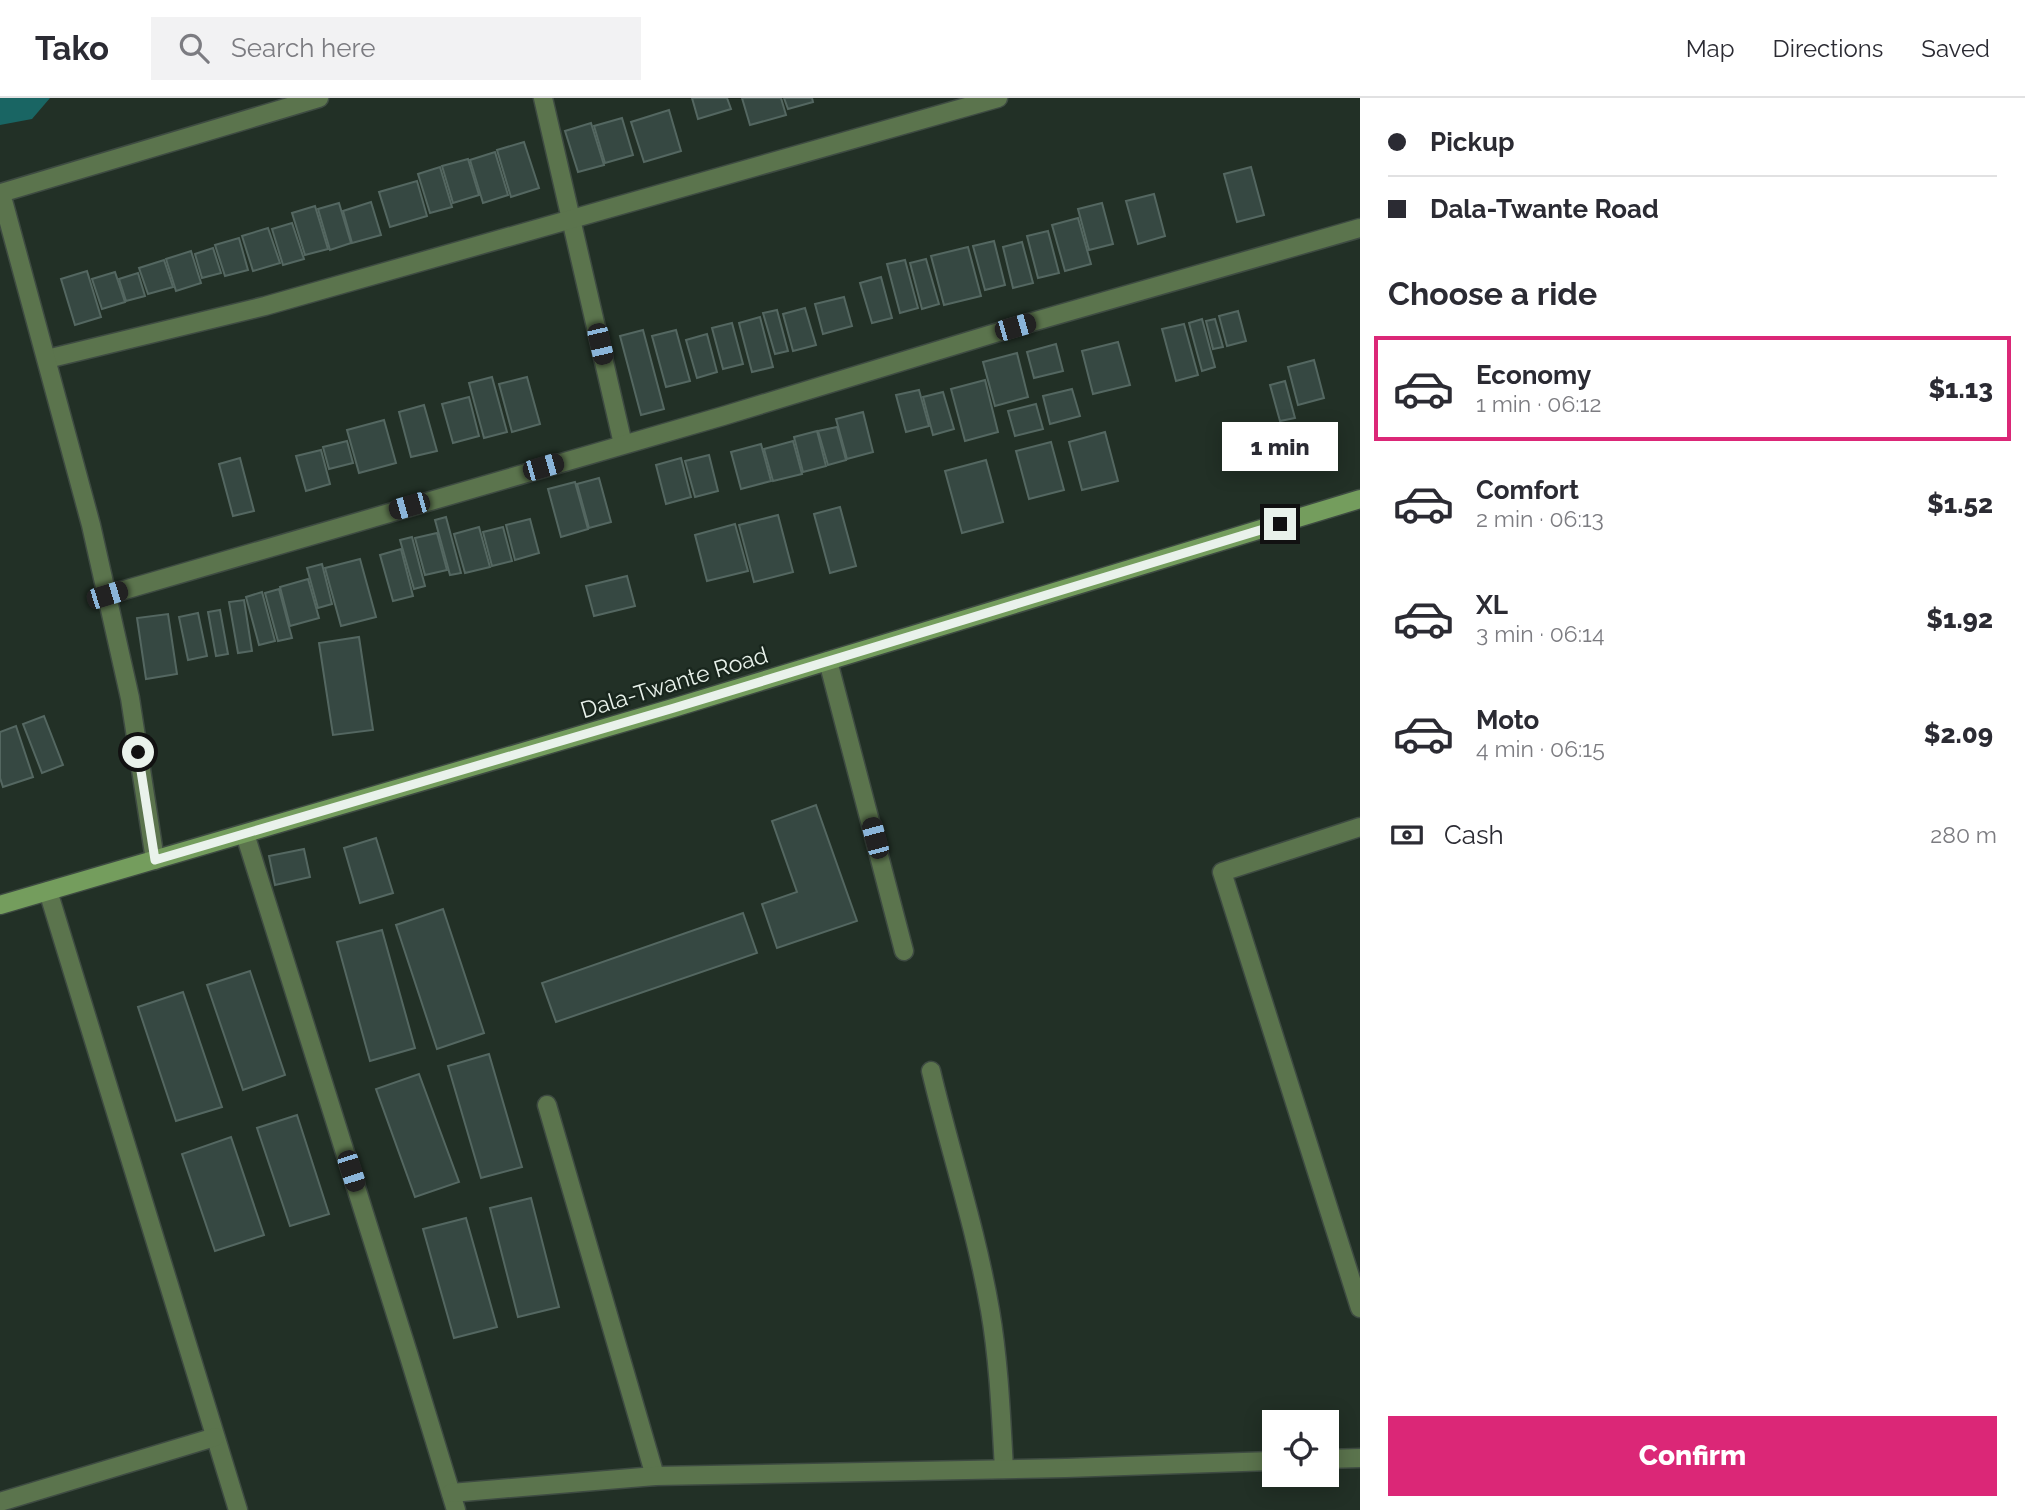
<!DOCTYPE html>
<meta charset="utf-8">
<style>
body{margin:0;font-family:Raleway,sans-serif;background:#f2f2f3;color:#2b2b33;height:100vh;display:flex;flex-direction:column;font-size:26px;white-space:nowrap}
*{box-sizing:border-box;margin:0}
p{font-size:23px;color:#7c7c81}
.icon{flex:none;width:38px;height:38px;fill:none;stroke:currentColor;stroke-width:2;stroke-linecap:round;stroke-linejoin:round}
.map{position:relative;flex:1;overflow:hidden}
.drawer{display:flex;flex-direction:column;background:#fff;width:665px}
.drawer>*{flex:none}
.banner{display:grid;align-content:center;height:154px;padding:0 28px;background:#fff}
.controls{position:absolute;left:1262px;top:1312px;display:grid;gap:14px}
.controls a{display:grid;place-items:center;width:77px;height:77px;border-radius:0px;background:#fff;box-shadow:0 4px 18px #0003;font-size:35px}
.end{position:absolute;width:32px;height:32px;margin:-16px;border:9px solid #e9f2eb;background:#111;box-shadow:0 0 0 4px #111}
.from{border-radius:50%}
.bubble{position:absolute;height:49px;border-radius:0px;background:#fff;box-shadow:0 4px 18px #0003;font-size:23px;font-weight:800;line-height:49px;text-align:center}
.car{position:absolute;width:21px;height:42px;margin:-21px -10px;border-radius:9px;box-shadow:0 0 5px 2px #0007;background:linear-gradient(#222 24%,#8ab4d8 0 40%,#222 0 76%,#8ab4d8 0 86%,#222 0)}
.banner b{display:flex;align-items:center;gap:24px;height:66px;font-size:26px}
.banner b+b{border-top:2px solid #e1e1e2}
.banner i{width:18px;height:18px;background:#2b2b33}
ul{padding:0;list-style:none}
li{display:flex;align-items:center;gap:21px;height:105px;margin:0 14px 10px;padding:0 14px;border:4px solid transparent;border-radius:0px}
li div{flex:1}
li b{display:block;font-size:26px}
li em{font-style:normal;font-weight:800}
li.selected{border-color:#db2777}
li>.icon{width:63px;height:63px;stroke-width:1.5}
h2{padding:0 28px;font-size:32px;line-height:84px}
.pay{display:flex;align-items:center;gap:18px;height:77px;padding:0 28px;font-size:26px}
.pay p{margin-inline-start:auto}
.action{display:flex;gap:14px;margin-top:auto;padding:14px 28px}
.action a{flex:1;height:80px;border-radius:0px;background:#db2777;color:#fff;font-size:28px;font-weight:800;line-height:80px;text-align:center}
header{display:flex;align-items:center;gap:42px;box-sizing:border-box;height:98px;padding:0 35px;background:#fff;border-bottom:2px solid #e1e1e2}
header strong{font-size:33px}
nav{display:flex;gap:38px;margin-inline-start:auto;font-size:24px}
.search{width:490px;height:63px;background:#f2f2f3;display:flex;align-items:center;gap:18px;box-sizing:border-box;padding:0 24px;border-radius:0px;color:#7c7c81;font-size:26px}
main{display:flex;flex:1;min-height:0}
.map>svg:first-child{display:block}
</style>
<header>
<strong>Tako</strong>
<div class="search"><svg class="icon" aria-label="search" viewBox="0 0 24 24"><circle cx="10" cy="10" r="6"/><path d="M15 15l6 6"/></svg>Search here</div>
<nav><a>Map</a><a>Directions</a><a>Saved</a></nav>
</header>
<main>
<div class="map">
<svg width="1360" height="1412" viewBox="0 0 1360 1412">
<rect width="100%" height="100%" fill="#223026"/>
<polygon fill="#196563" points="0,0 50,0 32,21 0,27"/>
<g fill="#364842" stroke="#546761" stroke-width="2">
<polygon points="692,0 727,0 731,11 698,21"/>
<polygon points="742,0 781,0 786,17 750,27"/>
<polygon points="784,0 812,0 813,4 788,11"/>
<polygon points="669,12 681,53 644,64 631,24"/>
<polygon points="622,20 633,57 605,65 594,28"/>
<polygon points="591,25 604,67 578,74 565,33"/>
<polygon points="524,44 539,90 511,99 497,52"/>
<polygon points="495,54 508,97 483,105 470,62"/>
<polygon points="468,61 479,97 453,105 442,68"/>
<polygon points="440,69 452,109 430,115 418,76"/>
<polygon points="1251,69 1264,117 1237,124 1224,76"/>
<polygon points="417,83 427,118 390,129 379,94"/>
<polygon points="1154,96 1165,138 1138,146 1126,103"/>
<polygon points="371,104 381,137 352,145 343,113"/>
<polygon points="339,105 351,145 330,152 318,111"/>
<polygon points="1102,105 1113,146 1089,152 1078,111"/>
<polygon points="315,108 328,151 305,157 292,115"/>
<polygon points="1078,120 1091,166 1065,173 1052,127"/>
<polygon points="292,125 304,161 283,167 272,131"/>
<polygon points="268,130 280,165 253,173 242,138"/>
<polygon points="1048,133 1059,175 1038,180 1027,138"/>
<polygon points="239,140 248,172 225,178 215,147"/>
<polygon points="994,143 1005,187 985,192 973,148"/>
<polygon points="1022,144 1033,185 1013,190 1003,149"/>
<polygon points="968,149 981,198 944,207 931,158"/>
<polygon points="213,150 221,175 202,180 195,156"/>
<polygon points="191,153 201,185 176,193 166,161"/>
<polygon points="926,161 939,206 922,211 910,165"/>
<polygon points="164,162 173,189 148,196 139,170"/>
<polygon points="905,162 918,210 900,215 887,166"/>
<polygon points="87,173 101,219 75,227 61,181"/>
<polygon points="115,174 125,204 102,211 92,181"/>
<polygon points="138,175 145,198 126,203 119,181"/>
<polygon points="881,179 892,220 872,225 860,185"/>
<polygon points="844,199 852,228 823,236 815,206"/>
<polygon points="805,210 816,247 793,253 783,216"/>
<polygon points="777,212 788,253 775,256 763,215"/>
<polygon points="1238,213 1246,243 1227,248 1219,218"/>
<polygon points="760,219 773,269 752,274 739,225"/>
<polygon points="1202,221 1215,269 1202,273 1189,225"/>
<polygon points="1215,221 1223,249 1213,251 1206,223"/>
<polygon points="732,225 743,266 723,271 712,230"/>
<polygon points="1184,226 1198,277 1176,283 1162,231"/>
<polygon points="643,232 664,311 641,317 620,238"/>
<polygon points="676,232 690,283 666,289 652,238"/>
<polygon points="707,236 717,274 697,280 686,242"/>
<polygon points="1118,244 1130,287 1093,296 1082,253"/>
<polygon points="1056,246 1063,273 1034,280 1027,254"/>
<polygon points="1017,255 1028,299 995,308 983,264"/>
<polygon points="1314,262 1324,300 1298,307 1288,269"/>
<polygon points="492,279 507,334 484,340 469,285"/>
<polygon points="527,279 540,326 512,334 499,286"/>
<polygon points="985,282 998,334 965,343 951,291"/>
<polygon points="1285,283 1295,320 1280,323 1270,287"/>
<polygon points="1072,291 1080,318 1050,326 1043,298"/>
<polygon points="919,292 929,328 906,334 896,297"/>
<polygon points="943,294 954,331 933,337 923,299"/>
<polygon points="469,299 479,338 453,345 442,306"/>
<polygon points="1036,306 1043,331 1015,338 1008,313"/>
<polygon points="424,307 437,353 411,359 399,314"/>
<polygon points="863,314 873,354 847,361 836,321"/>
<polygon points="384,322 396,365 359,375 347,332"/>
<polygon points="837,329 846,362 828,367 818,333"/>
<polygon points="817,333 826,368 803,374 794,339"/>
<polygon points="1105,334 1118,383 1082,392 1069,344"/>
<polygon points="347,343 353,365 329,371 323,349"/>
<polygon points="793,343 802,376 773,383 764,351"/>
<polygon points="1051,344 1064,392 1029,401 1016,353"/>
<polygon points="761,346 771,383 741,391 731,354"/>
<polygon points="321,352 330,386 306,393 296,358"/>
<polygon points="709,357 718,393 695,399 685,363"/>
<polygon points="240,360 254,413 233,418 219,366"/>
<polygon points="681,360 691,399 666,406 656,367"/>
<polygon points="986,362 1003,424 962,435 945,373"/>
<polygon points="599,380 611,424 589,430 577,386"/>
<polygon points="575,384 588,431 561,439 548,391"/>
<polygon points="840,409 856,468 830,475 814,416"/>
<polygon points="778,417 793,474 754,484 739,427"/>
<polygon points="446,419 461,475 450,477 435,422"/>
<polygon points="530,421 539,455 515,462 506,427"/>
<polygon points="735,426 748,473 707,483 695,437"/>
<polygon points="479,429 490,469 465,475 454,436"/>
<polygon points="503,429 512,463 492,468 483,434"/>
<polygon points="437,435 447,472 425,477 415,440"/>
<polygon points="412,439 425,488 414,491 400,442"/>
<polygon points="401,451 413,498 393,503 380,457"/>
<polygon points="360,461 376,519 341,528 325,470"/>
<polygon points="322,466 332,506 318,510 307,470"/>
<polygon points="627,478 635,508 594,518 586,488"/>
<polygon points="308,481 319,520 290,528 280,489"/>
<polygon points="279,491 292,540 278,543 265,495"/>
<polygon points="262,494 275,543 259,547 246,499"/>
<polygon points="244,502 252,553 238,555 229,504"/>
<polygon points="220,512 228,556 216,558 208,514"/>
<polygon points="198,515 207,558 188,562 179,519"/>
<polygon points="168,516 177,576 146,581 137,520"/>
<polygon points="359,539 373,632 333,637 319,545"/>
<polygon points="44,618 63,667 42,675 23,626"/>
<polygon points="16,628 33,679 3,689 0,680 0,634"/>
<polygon points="816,707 857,823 777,850 762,806 797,794 772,723"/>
<polygon points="376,740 393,795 360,805 344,750"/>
<polygon points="304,751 310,779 275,787 269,758"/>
<polygon points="443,811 484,935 437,951 396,827"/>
<polygon points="743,815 757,855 556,924 542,885"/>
<polygon points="382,832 415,950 370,963 337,844"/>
<polygon points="250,873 285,977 243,992 207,887"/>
<polygon points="183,894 222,1009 176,1023 138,909"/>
<polygon points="489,956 522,1069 481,1080 448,968"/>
<polygon points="419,976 459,1084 415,1099 376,991"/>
<polygon points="297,1017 329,1116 290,1128 257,1030"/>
<polygon points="231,1039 264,1137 215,1153 182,1056"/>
<polygon points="531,1100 559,1209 518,1219 490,1110"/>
<polygon points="466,1120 497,1229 454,1240 423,1131"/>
</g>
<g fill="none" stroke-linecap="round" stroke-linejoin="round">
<defs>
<g id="street">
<polyline points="543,0 623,346"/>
<polyline points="47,261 265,208 998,0"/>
<polyline points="107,497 723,318 1015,229 1360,130"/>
<polyline points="828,563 904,853"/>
<polyline points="1360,729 1222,774 1360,1210"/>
<polyline points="245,736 408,1255 456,1412"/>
<polyline points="155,762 130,600 91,427 1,95 319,0"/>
<polyline points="48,793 238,1412"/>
<path d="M931,973c19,80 45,158 59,239 9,52 11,106 14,159"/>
<polyline points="547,1007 655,1378"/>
<polyline points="1326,1361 1360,1360"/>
<polyline points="451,1395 655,1378 1066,1370 1274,1363"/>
<polyline points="0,1404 215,1339"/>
</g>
<polyline id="secondary" points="0,807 673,610 1360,401"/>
</defs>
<use href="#street" stroke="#3e4b42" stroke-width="21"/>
<use href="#secondary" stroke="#3e4b42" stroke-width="21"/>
<use href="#street" stroke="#5b744d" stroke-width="18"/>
<use href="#secondary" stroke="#749d5d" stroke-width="18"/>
</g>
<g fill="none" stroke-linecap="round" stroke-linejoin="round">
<polyline stroke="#e9f2eb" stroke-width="9" points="138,654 155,762 674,610 1280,426"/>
</g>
<g text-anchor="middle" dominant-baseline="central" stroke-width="5" stroke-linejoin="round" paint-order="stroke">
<g font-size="23" fill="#e9f2eb" stroke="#19261d">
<text transform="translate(674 584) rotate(-17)">Dala-Twante Road</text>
</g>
</g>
</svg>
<div class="controls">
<a><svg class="icon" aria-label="locate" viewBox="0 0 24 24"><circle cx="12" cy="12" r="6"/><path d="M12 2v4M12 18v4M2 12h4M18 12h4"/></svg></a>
</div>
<i class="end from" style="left:138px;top:654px"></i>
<i class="end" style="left:1280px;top:426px"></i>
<div class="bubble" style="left:1222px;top:324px;width:116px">1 min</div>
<i class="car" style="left:1015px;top:229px;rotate:74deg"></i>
<i class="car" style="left:600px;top:246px;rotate:167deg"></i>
<i class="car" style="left:543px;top:369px;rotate:74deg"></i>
<i class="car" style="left:409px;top:408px;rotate:254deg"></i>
<i class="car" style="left:107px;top:497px;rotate:73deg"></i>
<i class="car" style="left:875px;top:740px;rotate:345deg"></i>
<i class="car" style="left:351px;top:1073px;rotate:162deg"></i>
</div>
<section class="drawer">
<div class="banner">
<b><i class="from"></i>Pickup</b>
<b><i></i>Dala-Twante Road</b>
</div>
<h2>Choose a ride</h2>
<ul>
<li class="selected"><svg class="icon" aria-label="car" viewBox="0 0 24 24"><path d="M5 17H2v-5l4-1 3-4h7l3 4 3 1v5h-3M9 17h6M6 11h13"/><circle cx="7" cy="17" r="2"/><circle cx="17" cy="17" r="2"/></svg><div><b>Economy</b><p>1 min · 06:12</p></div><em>$1.13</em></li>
<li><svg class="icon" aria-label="car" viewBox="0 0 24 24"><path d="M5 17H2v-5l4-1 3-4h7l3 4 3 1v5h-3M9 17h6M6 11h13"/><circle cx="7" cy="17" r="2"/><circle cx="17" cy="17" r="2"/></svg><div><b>Comfort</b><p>2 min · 06:13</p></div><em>$1.52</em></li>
<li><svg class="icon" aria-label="car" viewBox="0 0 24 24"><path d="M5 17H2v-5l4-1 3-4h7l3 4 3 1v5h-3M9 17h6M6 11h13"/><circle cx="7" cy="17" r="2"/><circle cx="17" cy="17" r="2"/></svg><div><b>XL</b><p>3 min · 06:14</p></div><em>$1.92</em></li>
<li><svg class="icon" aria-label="car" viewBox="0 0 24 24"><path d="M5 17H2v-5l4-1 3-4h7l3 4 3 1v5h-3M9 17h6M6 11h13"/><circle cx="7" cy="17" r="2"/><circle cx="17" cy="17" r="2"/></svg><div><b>Moto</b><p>4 min · 06:15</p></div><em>$2.09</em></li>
</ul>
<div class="pay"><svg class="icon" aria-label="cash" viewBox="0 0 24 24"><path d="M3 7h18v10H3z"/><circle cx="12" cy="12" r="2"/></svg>Cash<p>280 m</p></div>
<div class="action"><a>Confirm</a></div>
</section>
</main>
